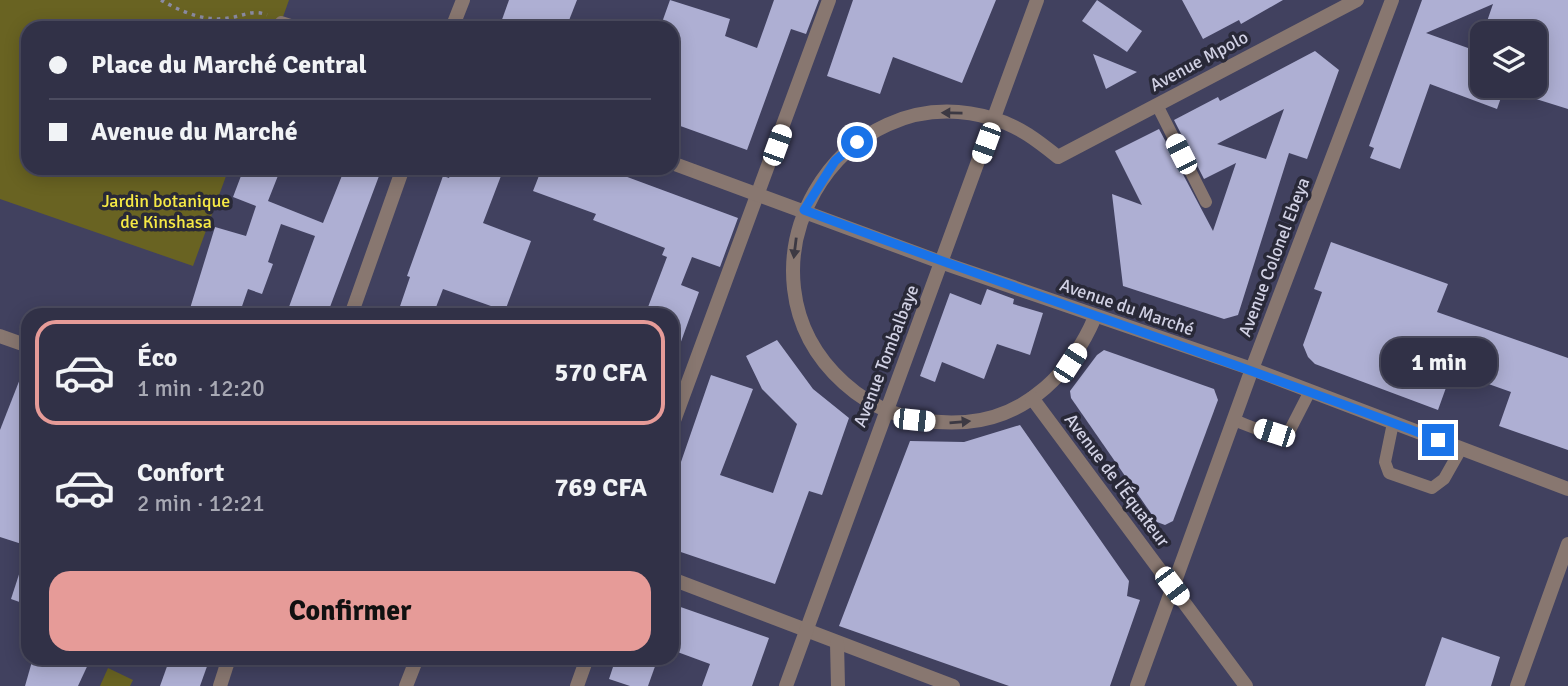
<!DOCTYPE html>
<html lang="fr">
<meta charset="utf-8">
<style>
body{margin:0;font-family:Signika,sans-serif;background:#3d3d52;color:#f1f3f6;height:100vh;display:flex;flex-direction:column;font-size:26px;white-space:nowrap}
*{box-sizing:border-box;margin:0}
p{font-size:23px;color:#a8a9b4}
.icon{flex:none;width:38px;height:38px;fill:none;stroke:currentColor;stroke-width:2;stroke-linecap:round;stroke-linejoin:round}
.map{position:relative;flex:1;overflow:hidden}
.sheet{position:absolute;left:21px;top:308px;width:658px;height:357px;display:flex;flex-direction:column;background:#313147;border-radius:21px;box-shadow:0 4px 18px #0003,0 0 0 2px #4c4c60}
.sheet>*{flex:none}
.hud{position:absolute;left:21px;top:21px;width:658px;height:154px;border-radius:21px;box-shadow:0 4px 18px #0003,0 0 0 2px #4c4c60;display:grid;align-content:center;height:154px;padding:0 28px;background:#313147}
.buttons{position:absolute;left:1470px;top:21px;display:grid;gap:14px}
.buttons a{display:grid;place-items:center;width:77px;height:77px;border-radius:14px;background:#313147;box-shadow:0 4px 18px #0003,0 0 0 2px #4c4c60;font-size:35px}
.end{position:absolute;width:32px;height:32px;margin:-16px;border:9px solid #1a73e8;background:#fff;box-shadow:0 0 0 4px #fff}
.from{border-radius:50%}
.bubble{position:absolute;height:49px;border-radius:21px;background:#313147;box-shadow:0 4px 18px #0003,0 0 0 2px #4c4c60;font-size:23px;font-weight:700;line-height:49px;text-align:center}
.car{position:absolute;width:21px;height:42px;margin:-21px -10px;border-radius:9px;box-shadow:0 0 5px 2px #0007;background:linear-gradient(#fff 24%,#345 0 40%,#fff 0 76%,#345 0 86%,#fff 0)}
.hud b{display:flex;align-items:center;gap:24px;height:66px;font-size:26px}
.hud b+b{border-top:2px solid #4c4c60}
.hud i{width:18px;height:18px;background:#f1f3f6}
ul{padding:12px 0 0;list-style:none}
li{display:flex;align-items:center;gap:21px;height:105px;margin:0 14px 10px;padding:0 14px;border:4px solid transparent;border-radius:21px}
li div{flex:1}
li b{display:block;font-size:26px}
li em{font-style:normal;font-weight:700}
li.on{border-color:#e69b98}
li>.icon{width:63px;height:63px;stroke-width:1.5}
.button{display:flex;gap:14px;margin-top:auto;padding:14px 28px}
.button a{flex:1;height:80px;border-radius:21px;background:#e69b98;color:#111;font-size:28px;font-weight:700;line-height:80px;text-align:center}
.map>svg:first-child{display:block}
</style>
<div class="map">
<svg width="1568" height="686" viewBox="0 0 1568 686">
<rect width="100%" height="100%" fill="#41415f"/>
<g fill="#696322">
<polygon points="0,0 289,0 279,28 28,28 28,168 229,168 193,266 0,199"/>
<polygon points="108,668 133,680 130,686 100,686"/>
</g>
<g fill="#aeafd3" fill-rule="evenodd">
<polygon points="509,0 577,0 566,28 499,28"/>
<polygon points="670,0 730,19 725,36 757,48 774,0 819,0 806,34 791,29 747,150 672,123 672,28 660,28"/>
<polygon points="853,0 996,0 962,83 893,57 880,94 827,76"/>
<polygon points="1097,0 1142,31 1127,52 1082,21"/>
<polygon points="1182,0 1283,0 1241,24 1239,20 1203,39"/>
<path d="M1422,0h146v109l-64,-20 -7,20 -67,-25 -30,85 -30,-11 4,-10 -5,-2zM1493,4l-10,29h58l-6,19v34h-53v-33l-56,-20z"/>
<path d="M1315,51l24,19 -32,89 -18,-6 -51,162 -14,4 -101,-33 -11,-92 30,11 -27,-54 44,-22 54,102 23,-68 -32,16 -30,-59 44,-23 2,4zM1284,109l-18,50 -49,-15z"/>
<polygon points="1093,54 1137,72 1106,89"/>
<polygon points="244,168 281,168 268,201 323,223 345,168 377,168 375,175 379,176 327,315 286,315 315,236 281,224 268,262 273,264 262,294 248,289 240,312 228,308 226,315 188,315 215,227 246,236 256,206 233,197"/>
<polygon points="453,168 504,168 483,223 531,241 505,311 443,289 433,315 397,315 410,277 407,276 443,176 449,178"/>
<polygon points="542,168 603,168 738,218 720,267 692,257 681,285 699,292 674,361 672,315 645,315 667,257 662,255 665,248 593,220 596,214 533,191"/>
<polygon points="1331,242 1448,284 1437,312 1568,358 1568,450 1499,426 1511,392 1452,371 1438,410 1315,364 1308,357 1303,345 1322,292 1314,289"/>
<polygon points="987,289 1014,299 1013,304 1043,313 1030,355 997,344 984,379 942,362 935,382 920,376 950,293 981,305"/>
<polygon points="777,340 813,389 849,418 822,495 809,491 775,584 672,549 672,488 711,375 753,389 720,475 773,493 797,424 762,389 746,356"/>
<polygon points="1104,350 1214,389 1218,400 1173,521 1165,525 1157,522 1071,398 1070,391 1097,355"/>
<polygon points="27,361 28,361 28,546 0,537 0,430"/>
<polygon points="1020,425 1129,581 1127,596 1140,600 1110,686 1009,686 839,626 910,441 964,442"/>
<polygon points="25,556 28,557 28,605 11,599"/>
<polygon points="672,604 769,638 752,686 702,686 710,664 672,650"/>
<polygon points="1442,637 1500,657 1491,686 1425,686"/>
<polygon points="33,658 91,658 78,686 25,686"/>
<polygon points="170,658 210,658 200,686 160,686"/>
<polygon points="616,658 658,658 648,686 630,686 609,679"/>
</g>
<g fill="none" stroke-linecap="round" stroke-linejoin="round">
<path stroke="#8b8ba3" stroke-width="3.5" stroke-dasharray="3.5 5" stroke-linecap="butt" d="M161,0c20,12 45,22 68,18 14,-2 24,-9 38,-3"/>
<g stroke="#887770" stroke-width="12">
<polyline points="281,22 300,28"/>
<polyline points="1157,105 1206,202"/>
<path d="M1233,420c16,5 42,20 57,10l20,-39"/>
<polyline points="1393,423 1385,462 1389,473 1432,488 1444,479 1461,449"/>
</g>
<g stroke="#887770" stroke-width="14">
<polyline points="0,336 28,346"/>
<polyline points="672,426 829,0"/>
<polyline points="672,579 953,686"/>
<polyline points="837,643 838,686"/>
<polyline points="406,686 417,658"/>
<polyline points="577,686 587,658"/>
</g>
<g stroke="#887770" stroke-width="14">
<polyline points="452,28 463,0"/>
<polyline points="672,163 943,263 1252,369 1568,489"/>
<polyline points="351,315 403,168"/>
<path d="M1095,317c-23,54 -67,100 -129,105 -46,3 -88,-8 -122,-39 -122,-110 -6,-312 150,-264 25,7 44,22 64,38l299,-157"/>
<polyline points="1032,398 1246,686"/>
<polyline points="220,686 229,658"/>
<polyline points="786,686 1037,0"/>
<polyline points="1137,686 1252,369 1392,0"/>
<polyline points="1517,686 1568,544"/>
</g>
</g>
<defs><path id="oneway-solid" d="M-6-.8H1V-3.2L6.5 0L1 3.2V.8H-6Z" transform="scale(1.75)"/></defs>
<g fill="#3c3943">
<use href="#oneway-solid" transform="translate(952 113) rotate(-179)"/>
<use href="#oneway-solid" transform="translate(795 248) rotate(97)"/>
<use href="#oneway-solid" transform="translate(960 422) rotate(-5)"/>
</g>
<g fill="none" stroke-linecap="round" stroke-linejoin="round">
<path stroke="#1a73e8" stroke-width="9" d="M857,142l-22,19 -31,49c210,80 424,149 634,230"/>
</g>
<g text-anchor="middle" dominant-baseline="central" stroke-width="7" stroke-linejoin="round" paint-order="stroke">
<g font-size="18" fill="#d1d1e4" stroke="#292938">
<text transform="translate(1199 61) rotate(-28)">Avenue Mpolo</text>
<text transform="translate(1274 257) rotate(-69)">Avenue Colonel Ebeya</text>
<text transform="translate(1127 307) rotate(19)">Avenue du Marché</text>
<text transform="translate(886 356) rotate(-69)">Avenue Tombalbaye</text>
<text transform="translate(1117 480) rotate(53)">Avenue de l'Équateur</text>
</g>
<g font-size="18" fill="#f6e945" stroke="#292938">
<text x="166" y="201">Jardin botanique<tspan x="166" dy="21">de Kinshasa</tspan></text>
</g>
</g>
</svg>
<div class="buttons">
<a><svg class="icon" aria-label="layers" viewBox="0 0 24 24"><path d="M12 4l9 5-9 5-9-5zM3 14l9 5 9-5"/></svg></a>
</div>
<i class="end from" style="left:857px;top:142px"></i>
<i class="end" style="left:1438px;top:440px"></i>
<div class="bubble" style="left:1381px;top:338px;width:116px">1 min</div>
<i class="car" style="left:986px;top:143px;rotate:200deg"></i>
<i class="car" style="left:777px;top:145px;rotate:20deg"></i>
<i class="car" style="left:1181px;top:154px;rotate:333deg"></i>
<i class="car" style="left:1070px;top:363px;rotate:33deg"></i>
<i class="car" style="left:914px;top:420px;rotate:96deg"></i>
<i class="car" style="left:1274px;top:433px;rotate:288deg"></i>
<i class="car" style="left:1172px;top:586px;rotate:143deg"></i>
<div class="hud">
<b><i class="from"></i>Place du Marché Central</b>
<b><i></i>Avenue du Marché</b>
</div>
<section class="sheet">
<ul>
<li class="on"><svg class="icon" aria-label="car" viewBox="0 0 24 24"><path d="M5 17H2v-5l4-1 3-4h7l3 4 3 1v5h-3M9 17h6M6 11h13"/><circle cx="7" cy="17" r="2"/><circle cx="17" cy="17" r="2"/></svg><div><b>Éco</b><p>1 min · 12:20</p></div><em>570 CFA</em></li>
<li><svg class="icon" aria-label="car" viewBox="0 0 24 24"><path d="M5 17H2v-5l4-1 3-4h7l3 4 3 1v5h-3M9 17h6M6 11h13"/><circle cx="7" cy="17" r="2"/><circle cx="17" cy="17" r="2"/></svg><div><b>Confort</b><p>2 min · 12:21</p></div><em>769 CFA</em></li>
</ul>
<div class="button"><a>Confirmer</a></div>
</section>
</div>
